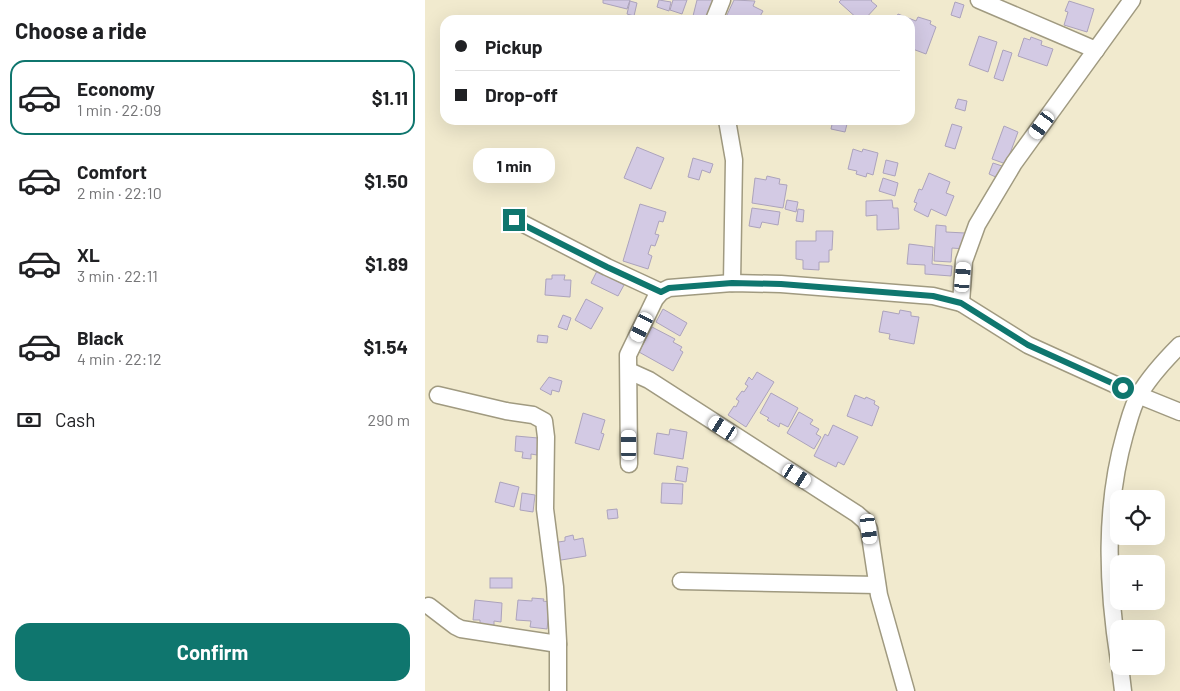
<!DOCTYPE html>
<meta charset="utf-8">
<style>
body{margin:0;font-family:Barlow,sans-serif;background:#f2f2f2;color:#202124;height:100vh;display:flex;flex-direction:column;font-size:19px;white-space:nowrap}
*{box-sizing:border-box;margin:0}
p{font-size:16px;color:#757577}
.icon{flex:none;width:28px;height:28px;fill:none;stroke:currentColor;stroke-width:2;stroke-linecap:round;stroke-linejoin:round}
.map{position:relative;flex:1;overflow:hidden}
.side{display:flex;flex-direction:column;background:#fff;width:425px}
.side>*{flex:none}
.banner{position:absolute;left:15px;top:15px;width:475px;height:110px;border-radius:15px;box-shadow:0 5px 20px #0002;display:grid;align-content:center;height:110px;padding:0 15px;background:#fff}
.tools{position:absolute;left:685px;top:490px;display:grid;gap:10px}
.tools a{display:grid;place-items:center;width:55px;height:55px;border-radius:10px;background:#fff;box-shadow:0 5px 20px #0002;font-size:25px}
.end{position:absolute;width:22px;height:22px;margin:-11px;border:6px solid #0f766e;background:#fff;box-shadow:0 0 0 2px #fff}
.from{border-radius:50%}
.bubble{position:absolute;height:35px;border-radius:15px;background:#fff;box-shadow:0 5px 20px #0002;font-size:16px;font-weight:700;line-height:35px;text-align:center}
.car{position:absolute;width:15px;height:30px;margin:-15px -8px;border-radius:6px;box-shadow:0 0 4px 1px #0007;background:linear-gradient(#fff 24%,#345 0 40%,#fff 0 76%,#345 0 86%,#fff 0)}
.banner b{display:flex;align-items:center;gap:18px;height:48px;font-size:19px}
.banner b+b{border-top:1px solid #e0e0e0}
.banner i{width:12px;height:12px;background:#202124}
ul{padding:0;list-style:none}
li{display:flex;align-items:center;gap:15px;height:75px;margin:0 10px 8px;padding:0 5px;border:2px solid transparent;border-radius:15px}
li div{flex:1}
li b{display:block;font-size:19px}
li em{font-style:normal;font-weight:700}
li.selected{border-color:#0f766e}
li>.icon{width:45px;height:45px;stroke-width:1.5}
h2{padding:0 15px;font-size:22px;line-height:60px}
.pay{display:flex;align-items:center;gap:12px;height:55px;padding:0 15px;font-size:19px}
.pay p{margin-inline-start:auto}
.cta{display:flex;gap:10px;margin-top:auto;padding:10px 15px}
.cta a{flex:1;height:58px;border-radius:15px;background:#0f766e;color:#fff;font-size:20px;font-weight:700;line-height:58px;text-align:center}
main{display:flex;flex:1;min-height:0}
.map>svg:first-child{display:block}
</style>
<main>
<section class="side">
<h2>Choose a ride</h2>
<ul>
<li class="selected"><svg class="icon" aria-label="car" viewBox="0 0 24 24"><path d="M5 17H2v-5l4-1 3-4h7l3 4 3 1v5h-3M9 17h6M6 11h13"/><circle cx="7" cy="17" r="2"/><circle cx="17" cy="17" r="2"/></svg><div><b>Economy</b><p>1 min · 22:09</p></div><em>$1.11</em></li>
<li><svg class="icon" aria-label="car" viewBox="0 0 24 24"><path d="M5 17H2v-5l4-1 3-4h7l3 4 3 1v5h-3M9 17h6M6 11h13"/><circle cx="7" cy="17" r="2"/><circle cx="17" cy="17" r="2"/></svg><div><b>Comfort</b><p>2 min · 22:10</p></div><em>$1.50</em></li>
<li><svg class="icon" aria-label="car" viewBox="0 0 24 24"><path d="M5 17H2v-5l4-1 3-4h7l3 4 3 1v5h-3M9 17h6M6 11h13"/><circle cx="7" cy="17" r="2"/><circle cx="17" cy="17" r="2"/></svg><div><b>XL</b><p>3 min · 22:11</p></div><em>$1.89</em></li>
<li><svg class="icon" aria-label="car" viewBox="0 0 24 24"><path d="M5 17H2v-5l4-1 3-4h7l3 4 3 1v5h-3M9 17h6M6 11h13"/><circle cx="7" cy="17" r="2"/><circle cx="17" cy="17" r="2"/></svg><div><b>Black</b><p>4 min · 22:12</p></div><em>$1.54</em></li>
</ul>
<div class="pay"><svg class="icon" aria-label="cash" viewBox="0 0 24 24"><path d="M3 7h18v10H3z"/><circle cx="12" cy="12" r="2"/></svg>Cash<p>290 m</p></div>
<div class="cta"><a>Confirm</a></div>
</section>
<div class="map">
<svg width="755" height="691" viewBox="0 0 755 691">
<rect width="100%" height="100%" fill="#f1eace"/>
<g fill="#d3cae4" stroke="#aca3bc">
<polygon points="178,0 205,0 202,9 178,3"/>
<polygon points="234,0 246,2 244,11 232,7"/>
<polygon points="248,0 262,0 257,14 245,10"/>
<polygon points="272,0 290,0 281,20 268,16"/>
<polygon points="309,0 330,1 328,6 338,11 333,20 314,20 302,15"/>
<polygon points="416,0 447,0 446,1 452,6 439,20 434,20 414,2"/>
<polygon points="205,1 212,3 209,16 202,14"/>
<polygon points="644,1 669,9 662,32 639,25 643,12 640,11"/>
<polygon points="530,2 539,5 535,18 526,15"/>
<polygon points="473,14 491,21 493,17 506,21 505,24 511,27 501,54 485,48 485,20 470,20"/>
<polygon points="554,36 572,42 563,72 544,65"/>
<polygon points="606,37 617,41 616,45 628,49 622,66 593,56 599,38 605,40"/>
<polygon points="578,50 587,53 578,81 569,78"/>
<polygon points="533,99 542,101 540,111 530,108"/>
<polygon points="408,120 423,120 420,132 406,129"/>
<polygon points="527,124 537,127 530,149 520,146"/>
<polygon points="579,126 593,132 581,164 567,159"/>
<polygon points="212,147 239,158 226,189 199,178"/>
<polygon points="428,149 437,152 438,149 453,153 448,175 442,173 441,177 431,174 432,171 423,169"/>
<polygon points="268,158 288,164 285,173 277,170 274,180 263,177"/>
<polygon points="461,160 473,163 470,176 458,173"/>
<polygon points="568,163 577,166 573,178 564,174"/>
<polygon points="504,173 525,182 521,193 529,196 521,216 506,209 503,217 489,210 492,203 489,202 494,189 497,190"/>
<polygon points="342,176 355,179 354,184 362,185 358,208 327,203 330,178 341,180"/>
<polygon points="458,178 473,183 470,196 454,191"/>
<polygon points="362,200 373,202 371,212 360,209"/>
<polygon points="467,200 468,208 473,208 474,229 452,230 452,215 441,216 441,201"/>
<polygon points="215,204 241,212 238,222 234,221 230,234 234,235 230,246 226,245 223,254 227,256 223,269 198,261"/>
<polygon points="327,208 355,212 353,225 337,222 335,228 324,226"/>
<polygon points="373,209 379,210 378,222 371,221"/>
<polygon points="511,225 521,226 521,232 540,233 540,249 527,248 526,262 509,261"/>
<polygon points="391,231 408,231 407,250 404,250 404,262 394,262 394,270 378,269 378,260 371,259 371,241 391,241"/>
<polygon points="484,244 508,247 507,264 527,266 526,276 500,274 500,265 482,264"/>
<polygon points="172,271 199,285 193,296 166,283"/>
<polygon points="127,275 140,275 139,280 146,280 145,297 120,295 121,279 127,279"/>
<polygon points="161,299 178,308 166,329 150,320"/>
<polygon points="238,309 262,323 255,336 231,322"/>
<polygon points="475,310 486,312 486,316 494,317 489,344 464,339 465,334 454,332 458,311 474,314"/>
<polygon points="138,315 146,318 142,330 133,327"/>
<polygon points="227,327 250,339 248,342 257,347 255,350 258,352 248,371 214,352"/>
<polygon points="113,335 123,336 122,343 112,342"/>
<polygon points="332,372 349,382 321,427 303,415 309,406 311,407 314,401 311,399 317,391 319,392 323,386 320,384 324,377 327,380"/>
<polygon points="124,377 137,381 134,392 127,390 126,395 115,389"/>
<polygon points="346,393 373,408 363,427 355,423 354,427 342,420 344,418 335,413"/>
<polygon points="430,395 440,399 441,397 450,401 449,404 454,407 447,426 422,416"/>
<polygon points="374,412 388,420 385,424 394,429 391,434 396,437 389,449 362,433"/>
<polygon points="158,413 180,420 176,433 179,434 174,450 150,443"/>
<polygon points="408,425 433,437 419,465 413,462 411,467 389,456 400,434 403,436"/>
<polygon points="245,429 262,432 258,459 229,454 232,433 244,435"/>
<polygon points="91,436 113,438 112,455 106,454 106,459 97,458 98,452 90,451"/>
<polygon points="252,466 263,468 261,482 250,480"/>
<polygon points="75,482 94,487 89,507 70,502"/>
<polygon points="237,483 258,484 257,504 236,503"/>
<polygon points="97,493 110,495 108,512 95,510"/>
<polygon points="192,509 193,518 183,519 182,510"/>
<polygon points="148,535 149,540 158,538 161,556 130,561 127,543 140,541 140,537"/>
<rect x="65" y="578" width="22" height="10"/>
<polygon points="107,598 119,599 118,601 125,602 122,629 105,627 106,621 91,620 93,600 107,601"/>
<polygon points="50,600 77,603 76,622 69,621 69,627 55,625 55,620 48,620"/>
</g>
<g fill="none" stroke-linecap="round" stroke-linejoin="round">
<defs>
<g id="street">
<polyline points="554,0 671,50"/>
<polyline points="289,20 297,0"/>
<polyline points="302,120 309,160 307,283"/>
<polyline points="89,219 182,267 236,292"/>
<polyline points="536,303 539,261 552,225 589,163 707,0"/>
<polyline points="204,371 224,380 432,514 440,521 444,529 454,595 481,691"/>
<polyline points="13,395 81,411 108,415 119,421 121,437 120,509 130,587 133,641 133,691"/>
<polyline points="204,464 203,355 230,299 236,292 244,288 307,283 356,284 508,296 536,303 603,345 713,395 755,412"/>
<polyline points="256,581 452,585"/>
<polyline points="4,606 30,626 36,629 133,644"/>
<path d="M694,661c-12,-76 -15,-153 6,-227 4,-13 7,-28 14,-39 11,-19 26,-35 41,-50"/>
<polyline points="695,666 698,691"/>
</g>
</defs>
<use href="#street" stroke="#a09a80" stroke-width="19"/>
<use href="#street" stroke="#fff" stroke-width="16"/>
</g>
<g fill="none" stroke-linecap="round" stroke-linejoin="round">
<polyline stroke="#0f766e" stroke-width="6" points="89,220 182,267 236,292 244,288 307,283 356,284 508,296 536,303 603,345 698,388"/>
</g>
</svg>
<div class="tools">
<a><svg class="icon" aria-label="locate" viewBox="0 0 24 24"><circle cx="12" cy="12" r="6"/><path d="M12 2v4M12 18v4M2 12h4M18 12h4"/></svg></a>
<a>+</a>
<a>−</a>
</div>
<i class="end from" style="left:698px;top:388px"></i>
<i class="end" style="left:89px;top:220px"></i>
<div class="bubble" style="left:48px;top:148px;width:82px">1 min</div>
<i class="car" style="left:617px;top:125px;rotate:216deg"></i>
<i class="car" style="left:538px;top:277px;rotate:5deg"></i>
<i class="car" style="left:217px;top:327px;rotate:206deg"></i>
<i class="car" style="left:298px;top:428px;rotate:303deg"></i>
<i class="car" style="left:204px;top:445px;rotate:0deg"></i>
<i class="car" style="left:372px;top:476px;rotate:122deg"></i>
<i class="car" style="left:444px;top:529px;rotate:173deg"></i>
<div class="banner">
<b><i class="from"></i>Pickup</b>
<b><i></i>Drop-off</b>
</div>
</div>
</main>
